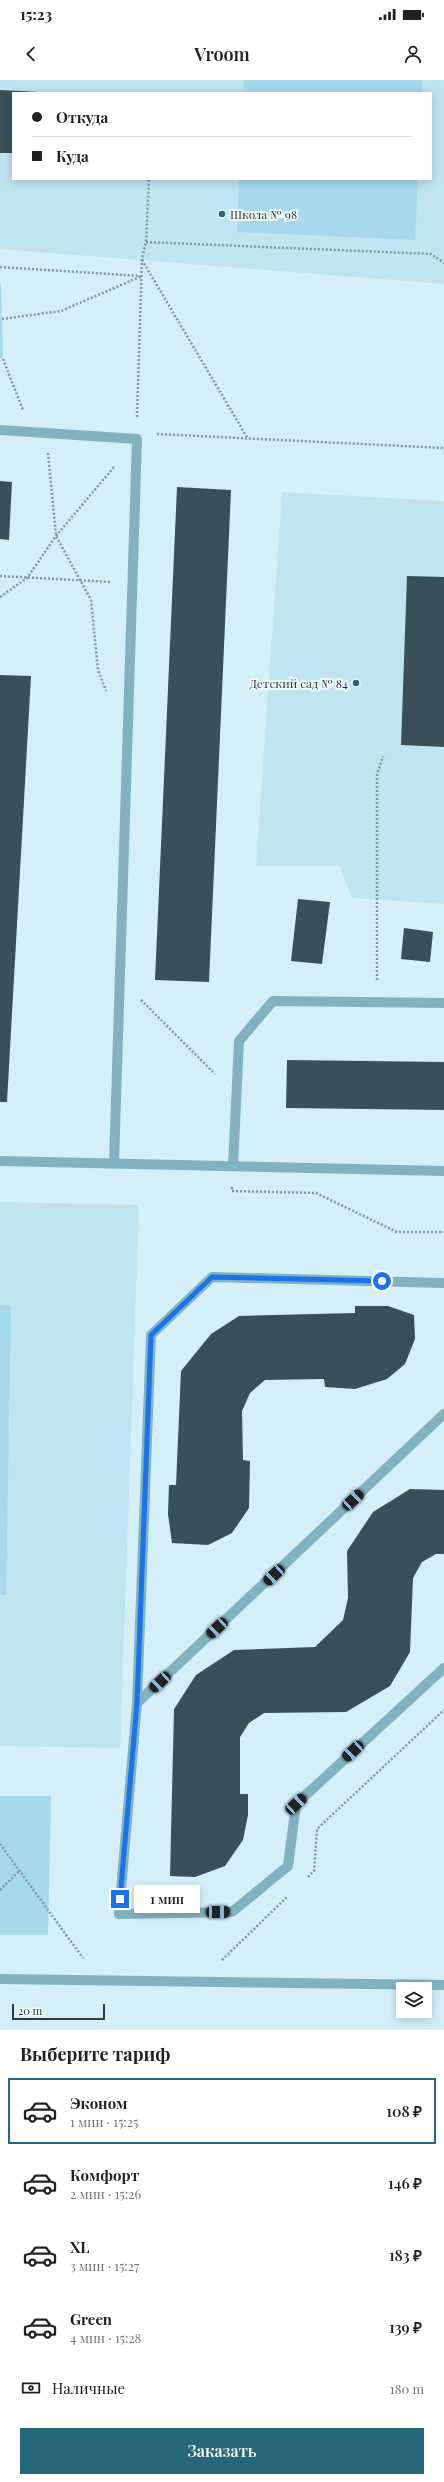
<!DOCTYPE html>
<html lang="ru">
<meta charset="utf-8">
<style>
body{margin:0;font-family:"Playfair Display",serif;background:#f6f6f6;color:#202124;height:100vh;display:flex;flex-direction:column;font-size:15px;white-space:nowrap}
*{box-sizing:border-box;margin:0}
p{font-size:13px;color:#757577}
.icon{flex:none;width:22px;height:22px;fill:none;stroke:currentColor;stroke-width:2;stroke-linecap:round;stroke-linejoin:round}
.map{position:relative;height:1950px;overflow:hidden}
.sheet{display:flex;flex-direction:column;background:#fff;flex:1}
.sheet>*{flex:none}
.guide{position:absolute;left:12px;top:12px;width:420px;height:88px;border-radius:0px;box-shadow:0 2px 10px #0003;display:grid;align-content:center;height:88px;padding:0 20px;background:#fff}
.tools{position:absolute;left:396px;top:1902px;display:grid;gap:8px}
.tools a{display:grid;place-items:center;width:36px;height:36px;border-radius:0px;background:#fff;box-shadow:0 2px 10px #0003;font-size:20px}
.scale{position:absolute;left:12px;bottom:10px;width:93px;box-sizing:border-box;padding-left:4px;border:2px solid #313b3f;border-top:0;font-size:11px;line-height:14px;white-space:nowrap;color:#313b3f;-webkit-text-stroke:3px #eef9fc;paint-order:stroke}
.end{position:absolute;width:18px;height:18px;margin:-9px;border:5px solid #1a73e8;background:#fff;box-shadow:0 0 0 2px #fff}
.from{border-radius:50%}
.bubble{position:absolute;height:28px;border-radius:0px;background:#fff;box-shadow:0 2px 10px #0003;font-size:13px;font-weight:600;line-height:28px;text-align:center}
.car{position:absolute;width:12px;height:24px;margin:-12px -6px;border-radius:5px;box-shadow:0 0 3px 1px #0007;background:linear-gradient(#222 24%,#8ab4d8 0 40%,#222 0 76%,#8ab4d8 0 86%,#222 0)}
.guide b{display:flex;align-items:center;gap:14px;height:38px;font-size:15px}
.guide b+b{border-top:1px solid #e0e0e0}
.guide i{width:10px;height:10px;background:#202124}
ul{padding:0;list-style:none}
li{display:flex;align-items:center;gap:12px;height:66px;margin:0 8px 6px;padding:0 12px;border:2px solid transparent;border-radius:0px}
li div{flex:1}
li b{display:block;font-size:15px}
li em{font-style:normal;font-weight:600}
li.active{border-color:#26677b}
li>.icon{width:36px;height:36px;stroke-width:1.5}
h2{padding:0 20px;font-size:18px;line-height:48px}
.pay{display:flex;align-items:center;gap:10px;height:44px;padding:0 20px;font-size:15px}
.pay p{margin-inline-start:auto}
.button{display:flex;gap:8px;margin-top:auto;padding:8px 20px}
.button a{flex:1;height:46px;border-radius:0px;background:#26677b;color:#fff;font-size:16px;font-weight:600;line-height:46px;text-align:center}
.status{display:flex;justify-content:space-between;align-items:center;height:28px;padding:0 20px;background:#fff;direction:ltr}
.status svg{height:11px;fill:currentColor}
header{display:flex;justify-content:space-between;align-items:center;height:52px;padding:0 20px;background:#fff;font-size:18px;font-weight:600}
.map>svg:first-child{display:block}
</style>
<div class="status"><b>15:23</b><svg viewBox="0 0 49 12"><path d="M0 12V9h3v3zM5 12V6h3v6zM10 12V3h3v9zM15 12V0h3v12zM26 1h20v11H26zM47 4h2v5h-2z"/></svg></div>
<header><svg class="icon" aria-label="back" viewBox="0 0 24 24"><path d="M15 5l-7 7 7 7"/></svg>Vroom<svg class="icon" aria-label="person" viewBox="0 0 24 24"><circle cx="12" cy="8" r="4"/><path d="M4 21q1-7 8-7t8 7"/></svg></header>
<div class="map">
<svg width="444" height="1950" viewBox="0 0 444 1950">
<rect width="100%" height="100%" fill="#d4eff8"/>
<g fill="#c0e4f0" fill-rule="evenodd">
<path d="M0,0h444v204l-444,-35zM13,13h418v86h-418z"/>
<polygon points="282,412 444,421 444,824 352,818 340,786 256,786"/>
<polygon points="0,1122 139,1125 120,1668 0,1666"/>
</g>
<g fill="#a6d9eb">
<polygon points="244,0 422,0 422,13 243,13"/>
<polygon points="239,99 418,99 415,160 237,152"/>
<polygon points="0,203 1,203 3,279 0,278"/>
<polygon points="0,1225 11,1226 6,1515 0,1515"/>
<polygon points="0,1716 51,1716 48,1855 0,1855"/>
</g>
<g fill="#395058">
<polygon points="0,10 39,12 13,13 13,73 0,73"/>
<polygon points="0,401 12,402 9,460 0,459"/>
<polygon points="177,407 231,410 209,902 155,900"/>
<polygon points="407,496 444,497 444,667 401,665"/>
<polygon points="0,595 31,596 7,1022 0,1022"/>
<polygon points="298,819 330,822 322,884 291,881"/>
<polygon points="404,848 433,852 430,882 401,879"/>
<polygon points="287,980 444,982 444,1030 286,1028"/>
<polygon points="355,1226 388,1226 414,1235 415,1259 405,1284 387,1299 355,1309 325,1307 324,1299 265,1300 250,1313 242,1331 243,1380 250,1381 249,1428 232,1453 208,1465 172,1463 168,1434 169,1405 176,1405 181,1291 211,1254 239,1236 355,1233"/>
<polygon points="410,1409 444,1410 444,1474 436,1474 422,1482 413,1498 410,1572 390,1606 346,1632 264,1633 249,1643 240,1657 240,1714 248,1714 248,1735 243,1760 225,1786 195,1797 170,1796 174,1629 196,1595 234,1570 315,1567 343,1540 348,1518 347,1471 373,1432"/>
</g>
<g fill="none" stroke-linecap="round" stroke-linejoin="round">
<g stroke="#85979e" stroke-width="2.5" stroke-dasharray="2 2" stroke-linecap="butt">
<polyline points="146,162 431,174 444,183"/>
<polyline points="142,180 248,359"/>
<polyline points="0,187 141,196"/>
<polyline points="2,239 61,231 142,196"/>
<polyline points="3,279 23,330"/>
<polyline points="137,337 142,179 146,162 149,99"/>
<polyline points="157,354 444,368"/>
<polyline points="48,373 56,456 91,520 98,590 106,611"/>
<polyline points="0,496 111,502"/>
<polyline points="0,517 27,498 56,456 114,387"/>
<polyline points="377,900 377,695 383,676"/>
<polyline points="141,920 215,994"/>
<polyline points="232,1107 232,1111 316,1113 397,1152 444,1152"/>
<polyline points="0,1764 83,1878"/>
<polyline points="308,1797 314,1791 317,1749 444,1630"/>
<polyline points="0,1810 19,1791"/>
<polyline points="222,1880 287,1817"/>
</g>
<g stroke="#81b2c2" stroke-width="10">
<polyline points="0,350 137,359 114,1083"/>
<polyline points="0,1081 444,1091"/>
<polyline points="233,1086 239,961 273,921 444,923"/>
<polyline points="444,1334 137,1623 119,1834 232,1832 288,1786 296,1724 444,1588"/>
<polyline points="137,1623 151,1255 212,1197 444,1203"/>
<polyline points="0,1899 444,1905"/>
</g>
</g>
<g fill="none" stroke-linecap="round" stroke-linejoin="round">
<polyline stroke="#1a73e8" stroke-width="5" points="120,1819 137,1623 151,1255 212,1197 382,1201"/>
</g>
<g fill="#26677b" stroke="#eef9fc" stroke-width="1.5">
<circle cx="222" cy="134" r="4"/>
<circle cx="356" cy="603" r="4"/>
</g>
<g text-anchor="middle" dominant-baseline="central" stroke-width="4" stroke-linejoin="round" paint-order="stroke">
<g font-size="12" fill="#313b3f" stroke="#eef9fc" text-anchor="start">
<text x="230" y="134">Школа № 98</text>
<text x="348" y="603" text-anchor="end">Детский сад № 84</text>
</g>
</g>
</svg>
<div class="tools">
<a><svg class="icon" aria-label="layers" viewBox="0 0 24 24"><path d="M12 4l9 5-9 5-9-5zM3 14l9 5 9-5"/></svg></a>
</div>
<div class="scale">20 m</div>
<i class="end from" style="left:382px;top:1201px"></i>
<i class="end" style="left:120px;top:1819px"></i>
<div class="bubble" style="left:134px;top:1805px;width:66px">1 мин</div>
<i class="car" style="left:353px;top:1420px;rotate:47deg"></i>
<i class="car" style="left:274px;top:1495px;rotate:227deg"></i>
<i class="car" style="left:217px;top:1548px;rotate:227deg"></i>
<i class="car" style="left:160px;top:1602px;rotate:227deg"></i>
<i class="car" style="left:353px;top:1671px;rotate:227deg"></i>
<i class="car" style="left:296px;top:1724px;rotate:47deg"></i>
<i class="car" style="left:218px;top:1832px;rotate:89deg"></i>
<div class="guide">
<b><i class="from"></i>Откуда</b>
<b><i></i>Куда</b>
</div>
</div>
<section class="sheet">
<h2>Выберите тариф</h2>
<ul>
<li class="active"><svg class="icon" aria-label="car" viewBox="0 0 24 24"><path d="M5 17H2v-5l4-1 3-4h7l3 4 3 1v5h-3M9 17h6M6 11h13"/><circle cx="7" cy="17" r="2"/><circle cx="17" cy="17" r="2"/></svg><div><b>Эконом</b><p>1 мин · 15:25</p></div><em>108 ₽</em></li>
<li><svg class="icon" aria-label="car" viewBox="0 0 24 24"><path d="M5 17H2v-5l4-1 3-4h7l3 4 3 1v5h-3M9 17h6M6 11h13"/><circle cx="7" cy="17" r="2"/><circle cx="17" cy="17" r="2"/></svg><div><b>Комфорт</b><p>2 мин · 15:26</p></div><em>146 ₽</em></li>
<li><svg class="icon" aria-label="car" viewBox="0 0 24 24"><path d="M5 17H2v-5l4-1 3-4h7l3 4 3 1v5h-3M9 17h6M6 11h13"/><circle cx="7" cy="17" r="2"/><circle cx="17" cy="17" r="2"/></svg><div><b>XL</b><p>3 мин · 15:27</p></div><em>183 ₽</em></li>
<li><svg class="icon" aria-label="car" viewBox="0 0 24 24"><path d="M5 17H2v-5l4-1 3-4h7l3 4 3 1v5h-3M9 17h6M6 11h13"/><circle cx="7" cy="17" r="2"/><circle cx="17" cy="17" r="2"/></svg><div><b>Green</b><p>4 мин · 15:28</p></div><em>139 ₽</em></li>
</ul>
<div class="pay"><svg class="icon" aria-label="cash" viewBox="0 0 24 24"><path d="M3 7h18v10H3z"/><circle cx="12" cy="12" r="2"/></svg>Наличные<p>180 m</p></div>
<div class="button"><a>Заказать</a></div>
</section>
